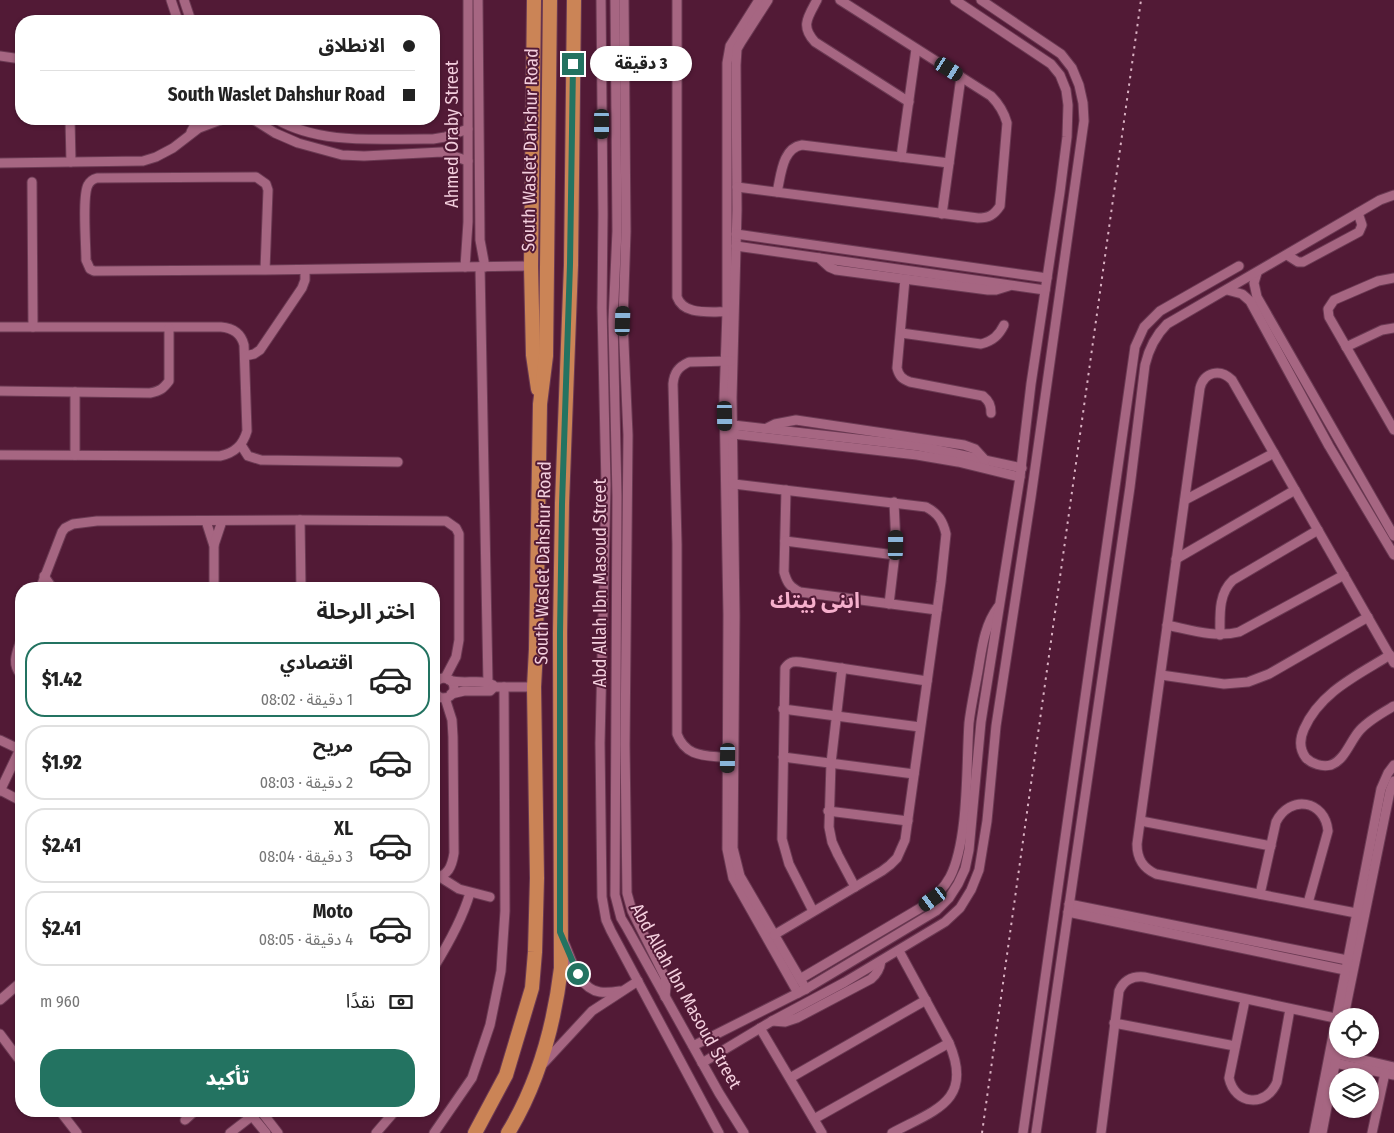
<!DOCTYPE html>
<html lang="ar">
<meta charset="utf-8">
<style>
body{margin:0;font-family:"Fira Sans Condensed","Noto Sans Arabic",sans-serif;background:#f2f2f2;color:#222;direction:rtl;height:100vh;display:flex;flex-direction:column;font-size:19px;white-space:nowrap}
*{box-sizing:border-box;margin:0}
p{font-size:16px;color:#767676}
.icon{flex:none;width:28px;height:28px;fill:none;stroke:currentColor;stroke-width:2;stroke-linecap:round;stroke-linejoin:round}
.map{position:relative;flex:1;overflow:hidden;direction:ltr}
.drawer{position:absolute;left:15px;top:582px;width:425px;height:535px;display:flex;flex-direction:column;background:#fff;border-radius:20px;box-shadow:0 1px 4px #0004;direction:rtl}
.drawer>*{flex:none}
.hud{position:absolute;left:15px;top:15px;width:425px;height:110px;border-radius:20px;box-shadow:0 1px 4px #0004;direction:rtl;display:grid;align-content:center;height:110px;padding:0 25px;background:#fff}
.controls{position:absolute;left:1329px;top:1008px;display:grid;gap:10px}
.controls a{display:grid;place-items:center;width:50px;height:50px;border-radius:50%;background:#fff;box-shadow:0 1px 4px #0004;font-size:25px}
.end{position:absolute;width:22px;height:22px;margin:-11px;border:6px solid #237361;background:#fff;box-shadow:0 0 0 2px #fff}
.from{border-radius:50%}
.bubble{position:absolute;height:35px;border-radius:18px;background:#fff;box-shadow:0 1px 4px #0004;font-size:16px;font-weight:800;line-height:35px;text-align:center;direction:rtl}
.car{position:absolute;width:15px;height:30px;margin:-15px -8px;border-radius:6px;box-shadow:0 0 4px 1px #0007;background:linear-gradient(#222 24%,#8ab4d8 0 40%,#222 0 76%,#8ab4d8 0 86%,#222 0)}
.hud b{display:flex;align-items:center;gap:18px;height:48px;font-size:19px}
.hud b+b{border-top:1px solid #e0e0e0}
.hud i{width:12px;height:12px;background:#222}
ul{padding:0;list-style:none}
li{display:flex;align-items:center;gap:15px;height:75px;margin:0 10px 8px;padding:0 15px;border:2px solid #e0e0e0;border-radius:20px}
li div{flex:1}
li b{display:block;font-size:19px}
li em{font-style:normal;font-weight:800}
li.active{border-color:#237361}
li>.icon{width:45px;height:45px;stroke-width:1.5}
h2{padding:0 25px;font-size:22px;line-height:60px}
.pay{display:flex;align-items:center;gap:12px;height:55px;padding:0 25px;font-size:19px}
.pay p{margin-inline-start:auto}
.action{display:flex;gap:10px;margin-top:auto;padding:10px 25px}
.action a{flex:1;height:58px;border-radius:20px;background:#237361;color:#fff;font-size:20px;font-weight:800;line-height:58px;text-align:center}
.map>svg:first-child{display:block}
</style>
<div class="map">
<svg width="1394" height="1133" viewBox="0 0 1394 1133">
<rect width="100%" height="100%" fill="#521a36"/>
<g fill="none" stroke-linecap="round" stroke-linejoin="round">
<defs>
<g id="minor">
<polyline points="171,0 178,21"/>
<polyline points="184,0 191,21"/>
<polyline points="478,0 480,240 485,267"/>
<polyline points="601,0 603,214 602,308 606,485 600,743 602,897 606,920 611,931 719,1133"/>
<polyline points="615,0 617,231 613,321 617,496 615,895 621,918 627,928 719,1093 744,1133"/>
<polyline points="624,0 626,231 623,321 628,435 625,745 627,893 632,911 665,977 666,987 665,997"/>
<path d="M677,0v297c7,19 33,14 50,15"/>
<polyline points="759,0 730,46 727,63 727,312 724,398 728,614 727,849 733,878 798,993"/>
<polyline points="768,0 741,42 737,49 736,65 737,210 732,398 735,616 733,848 740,876 806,989"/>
<path d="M817,0c-9,17 -17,26 -2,42l94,60"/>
<polyline points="0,56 21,59"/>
<polyline points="70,119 71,162"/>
<polyline points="253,119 275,133 298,143 342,155 364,156 442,152 468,161"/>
<path d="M276,119c46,27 106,19 157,20l12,-2 23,-8"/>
<polyline points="191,132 198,119"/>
<polyline points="901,157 916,49"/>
<polyline points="0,163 143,161 156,157 173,148 199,128 223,119"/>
<polyline points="32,182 33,327"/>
<path d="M737,187l241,31c11,0 16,-3 22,-12l7,-83c-3,-11 -8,-19 -16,-27l-151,-96"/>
<path d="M777,192c4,-16 5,-44 25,-47l147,18"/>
<polyline points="942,214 961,77"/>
<polyline points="736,234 1047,278"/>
<polyline points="736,246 1045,290"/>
<polyline points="1287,255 1298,262 1303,262 1359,232 1362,225 1358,213"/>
<polyline points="819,258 829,267 836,270 988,290 996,290 1009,286"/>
<polyline points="465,267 468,222 468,0"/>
<polyline points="480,267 488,683"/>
<path d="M265,270l-171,1 -4,-2 -4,-9c0,-15 -4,-64 2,-75 2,-4 5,-6 9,-7l159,-1 10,7 2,6 -3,80 266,-4"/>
<polyline points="1257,273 1254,283 1257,297 1394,536"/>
<polyline points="1394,278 1378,281 1334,300 1328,309 1329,317 1394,430"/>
<path d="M905,279l-8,89c2,8 5,11 13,14l73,14c6,5 8,9 8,17"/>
<polyline points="1227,290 1242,294 1250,301 1329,446 1394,555"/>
<path d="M0,327h221c12,1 20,6 23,18l3,86c-4,14 -12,22 -27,25l-220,-1"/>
<path d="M901,333l80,11c12,-3 18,-9 23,-19"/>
<polyline points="1346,347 1382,330 1394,328"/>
<polyline points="245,356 254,354 260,350 302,288 305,280 305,270"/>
<path d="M0,391l150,2c10,-2 13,-4 19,-12v-53"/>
<polyline points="733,425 919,446 1022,468"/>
<polyline points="765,429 775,424 796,420 964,445 975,449 985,460"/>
<polyline points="733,434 917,455 958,462 1020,477"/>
<polyline points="241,445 248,456 261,460 398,462"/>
<polyline points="75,455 75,392"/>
<path d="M734,484l192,23c12,6 17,14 20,27l-5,48 -36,258 -8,18 -7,7 -8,6 -108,64"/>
<path d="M786,490l-2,82c3,11 6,15 16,20l137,18"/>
<polyline points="1185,500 1274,453"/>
<polyline points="300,520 301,589"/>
<polyline points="206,521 214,546 214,589"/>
<polyline points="785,541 895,555"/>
<polyline points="214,545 222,521"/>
<polyline points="1176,559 1295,490"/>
<polyline points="44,576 53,589"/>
<polyline points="40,589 62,532 65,528 73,524 97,521 300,520 446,521 456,528 459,534 459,640 456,657 445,678"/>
<polyline points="889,604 896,545 894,502"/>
<path d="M1167,625c24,5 48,13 72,7l105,-57"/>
<path d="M1220,635c0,-20 -2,-41 13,-55l85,-50"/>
<path d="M21,640c-4,12 -10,24 0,35"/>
<path d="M1390,655c-32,20 -70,37 -86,74 -4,9 -5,20 2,29 6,6 16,9 25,7 14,-5 19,-24 29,-35 9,-10 22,-17 34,-24"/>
<polyline points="842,668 831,763 829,827 832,842 838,855 855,887"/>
<polyline points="1161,675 1224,684 1248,682 1269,674 1368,617"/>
<circle cx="444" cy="688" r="10"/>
<path d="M449,680c14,5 32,-2 44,5"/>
<polyline points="451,694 464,691 490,691 494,687 534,687"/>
<polyline points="783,709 920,727"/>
<polyline points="0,740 21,750"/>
<polyline points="783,757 914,774"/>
<path d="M728,758c-22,-3 -42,0 -51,-24v-190l-4,-160c1,-11 5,-17 16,-22l42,-1"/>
<polyline points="0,790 21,801"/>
<polyline points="0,791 20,749"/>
<polyline points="828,811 908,821"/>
<polyline points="1141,821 1271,846"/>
<path d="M434,877c14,0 18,-11 20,-24l-1,-116 -1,-17 -7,-22"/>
<polyline points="440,877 459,889 490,897"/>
<path d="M1260,894l16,-72c14,-28 49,-22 52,9l-20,72"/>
<polyline points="1069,904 1347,960"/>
<path d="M813,911l-24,-47 -7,-25 3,-171c4,-6 8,-7 15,-6l127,19"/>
<polyline points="1068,912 1345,970"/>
<path d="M1356,913l-200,-39c-13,-6 -19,-15 -19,-30l63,-456c4,-16 20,-20 32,-8l162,283"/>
<path d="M563,940c8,17 15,49 37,52 7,1 14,0 20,-1"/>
<path d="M434,967c15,-24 28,-47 36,-74"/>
<path d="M800,979l122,-72c11,-8 21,-17 28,-30 19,-38 16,-111 19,-154 2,-17 6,-35 9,-52 4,-23 6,-45 20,-64"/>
<polyline points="0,1000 21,982"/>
<path d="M1245,1000l-16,78c6,27 37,30 48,4l13,-73"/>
<polyline points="1344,1016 1390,791 1394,781"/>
<path d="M772,1021l13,1 12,-4 74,-39c6,-5 9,-10 10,-18"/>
<polyline points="1114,1023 1235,1046"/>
<polyline points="760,1028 822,1133"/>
<polyline points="0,1034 21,1062"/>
<polyline points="693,1046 806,989 936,911 949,898 958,884 965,869 969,850 981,722 1020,477 1031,384 1060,192 1067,137 1068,105 1066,90 1060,75 1051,64 955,0"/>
<polyline points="1337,1054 1394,1067"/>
<polyline points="702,1063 772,1021 845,982 945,922 960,908 971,890 979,870 987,821 996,726 1031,497 1084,121 1083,103 1079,85 1072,68 1061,54 981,0"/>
<polyline points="1335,1063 1394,1075"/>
<polyline points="542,1065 592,1011 638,981"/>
<polyline points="790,1078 926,1000"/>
<polyline points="60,1111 77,1133"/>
<polyline points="248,1111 266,1133"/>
<polyline points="261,1111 278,1133"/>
<polyline points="814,1119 949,1043"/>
<polyline points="185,1120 195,1111"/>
<polyline points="230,1133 252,1116"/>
<polyline points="376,1133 395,1111"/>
<polyline points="434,1133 472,1078 490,1025 501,971 505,911 504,687"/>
<path d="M892,1133c43,-23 82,-32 57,-90l-50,-92"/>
<polyline points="1023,1133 1135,347 1144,327 1160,311 1239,266"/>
<path d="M1036,1133l94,-646 15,-122c4,-17 10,-29 22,-41l213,-124 14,-5"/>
<path d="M1101,1133l18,-142c5,-11 13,-15 25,-14l191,41"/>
<polyline points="1314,1133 1381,789 1388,773 1394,765"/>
<polyline points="1322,1133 1338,1049"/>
<polyline points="1372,1133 1385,1073"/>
</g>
<g id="highway">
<polyline points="534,0 531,266 533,355 538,389"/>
<polyline points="475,1133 506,1075 532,988 535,952 537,878 534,687 536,649 540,404 546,356 550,0"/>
<path d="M508,1133c31,-51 46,-107 53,-165l-1,-335 2,-130 9,-238 3,-265"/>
</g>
</defs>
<use href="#minor" stroke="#6b3a53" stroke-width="11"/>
<use href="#highway" stroke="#6b3a53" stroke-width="16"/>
<use href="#minor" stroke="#a66682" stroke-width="9"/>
<use href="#highway" stroke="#cb8456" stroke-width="14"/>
<polyline stroke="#d9b1c2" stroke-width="2" stroke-dasharray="2.5 5" stroke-linecap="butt" points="982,1133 1141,0"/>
</g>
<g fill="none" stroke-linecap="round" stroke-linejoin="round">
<polyline stroke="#237361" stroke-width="6" points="573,64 570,264 562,504 560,633 560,932 578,974"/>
</g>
<g text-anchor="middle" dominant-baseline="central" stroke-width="4" stroke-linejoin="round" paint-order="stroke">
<g font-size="18" fill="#f3cedd" stroke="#521a36">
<text transform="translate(452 134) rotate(-90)">Ahmed Oraby Street</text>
<text transform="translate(530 150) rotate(-89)">South Waslet Dahshur Road</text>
<text transform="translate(543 563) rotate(-89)">South Waslet Dahshur Road</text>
<text transform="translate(600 583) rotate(-90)">Abd Allah Ibn Masoud Street</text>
<text transform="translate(686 996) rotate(61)">Abd Allah Ibn Masoud Street</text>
</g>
<g font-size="22" font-weight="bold" fill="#f6afcc" stroke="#521a36">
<text x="815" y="600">ابنى بيتك</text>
</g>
</g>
</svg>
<div class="controls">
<a><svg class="icon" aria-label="locate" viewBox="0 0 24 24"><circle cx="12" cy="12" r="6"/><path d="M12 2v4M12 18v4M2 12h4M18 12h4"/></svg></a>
<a><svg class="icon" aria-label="layers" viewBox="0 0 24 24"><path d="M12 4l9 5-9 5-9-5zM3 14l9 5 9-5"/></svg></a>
</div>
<i class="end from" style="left:578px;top:974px"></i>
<i class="end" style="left:573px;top:64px"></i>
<div class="bubble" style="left:590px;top:46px;width:102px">3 دقيقة</div>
<i class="car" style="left:949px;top:69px;rotate:122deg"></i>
<i class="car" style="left:602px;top:124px;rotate:180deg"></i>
<i class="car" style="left:623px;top:321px;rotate:2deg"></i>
<i class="car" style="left:725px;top:416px;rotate:179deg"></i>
<i class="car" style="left:896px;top:545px;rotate:1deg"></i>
<i class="car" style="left:728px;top:758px;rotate:181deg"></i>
<i class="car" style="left:933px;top:899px;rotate:234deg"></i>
<div class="hud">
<b><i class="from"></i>الانطلاق</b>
<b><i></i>South Waslet Dahshur Road</b>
</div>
<section class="drawer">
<h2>اختر الرحلة</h2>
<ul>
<li class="active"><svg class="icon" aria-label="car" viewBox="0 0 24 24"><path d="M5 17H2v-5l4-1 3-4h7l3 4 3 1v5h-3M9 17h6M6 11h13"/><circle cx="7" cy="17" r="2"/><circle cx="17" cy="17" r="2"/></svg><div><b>اقتصادي</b><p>1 دقيقة · 08:02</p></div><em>$1.42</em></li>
<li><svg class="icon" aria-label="car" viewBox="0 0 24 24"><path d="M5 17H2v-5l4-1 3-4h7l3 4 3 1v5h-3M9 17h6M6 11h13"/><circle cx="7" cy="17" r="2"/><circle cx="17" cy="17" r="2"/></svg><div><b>مريح</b><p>2 دقيقة · 08:03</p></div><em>$1.92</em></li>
<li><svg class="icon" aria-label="car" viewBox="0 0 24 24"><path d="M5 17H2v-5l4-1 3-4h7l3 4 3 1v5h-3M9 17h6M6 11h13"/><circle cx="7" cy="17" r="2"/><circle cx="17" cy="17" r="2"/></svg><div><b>XL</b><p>3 دقيقة · 08:04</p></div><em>$2.41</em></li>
<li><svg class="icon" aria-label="car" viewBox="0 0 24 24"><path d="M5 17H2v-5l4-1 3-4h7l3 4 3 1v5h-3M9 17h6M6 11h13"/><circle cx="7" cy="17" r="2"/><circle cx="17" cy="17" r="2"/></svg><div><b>Moto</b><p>4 دقيقة · 08:05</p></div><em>$2.41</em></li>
</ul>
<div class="pay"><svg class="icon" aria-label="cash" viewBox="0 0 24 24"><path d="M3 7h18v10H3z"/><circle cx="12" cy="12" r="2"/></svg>نقدًا<p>960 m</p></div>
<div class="action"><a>تأكيد</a></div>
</section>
</div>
